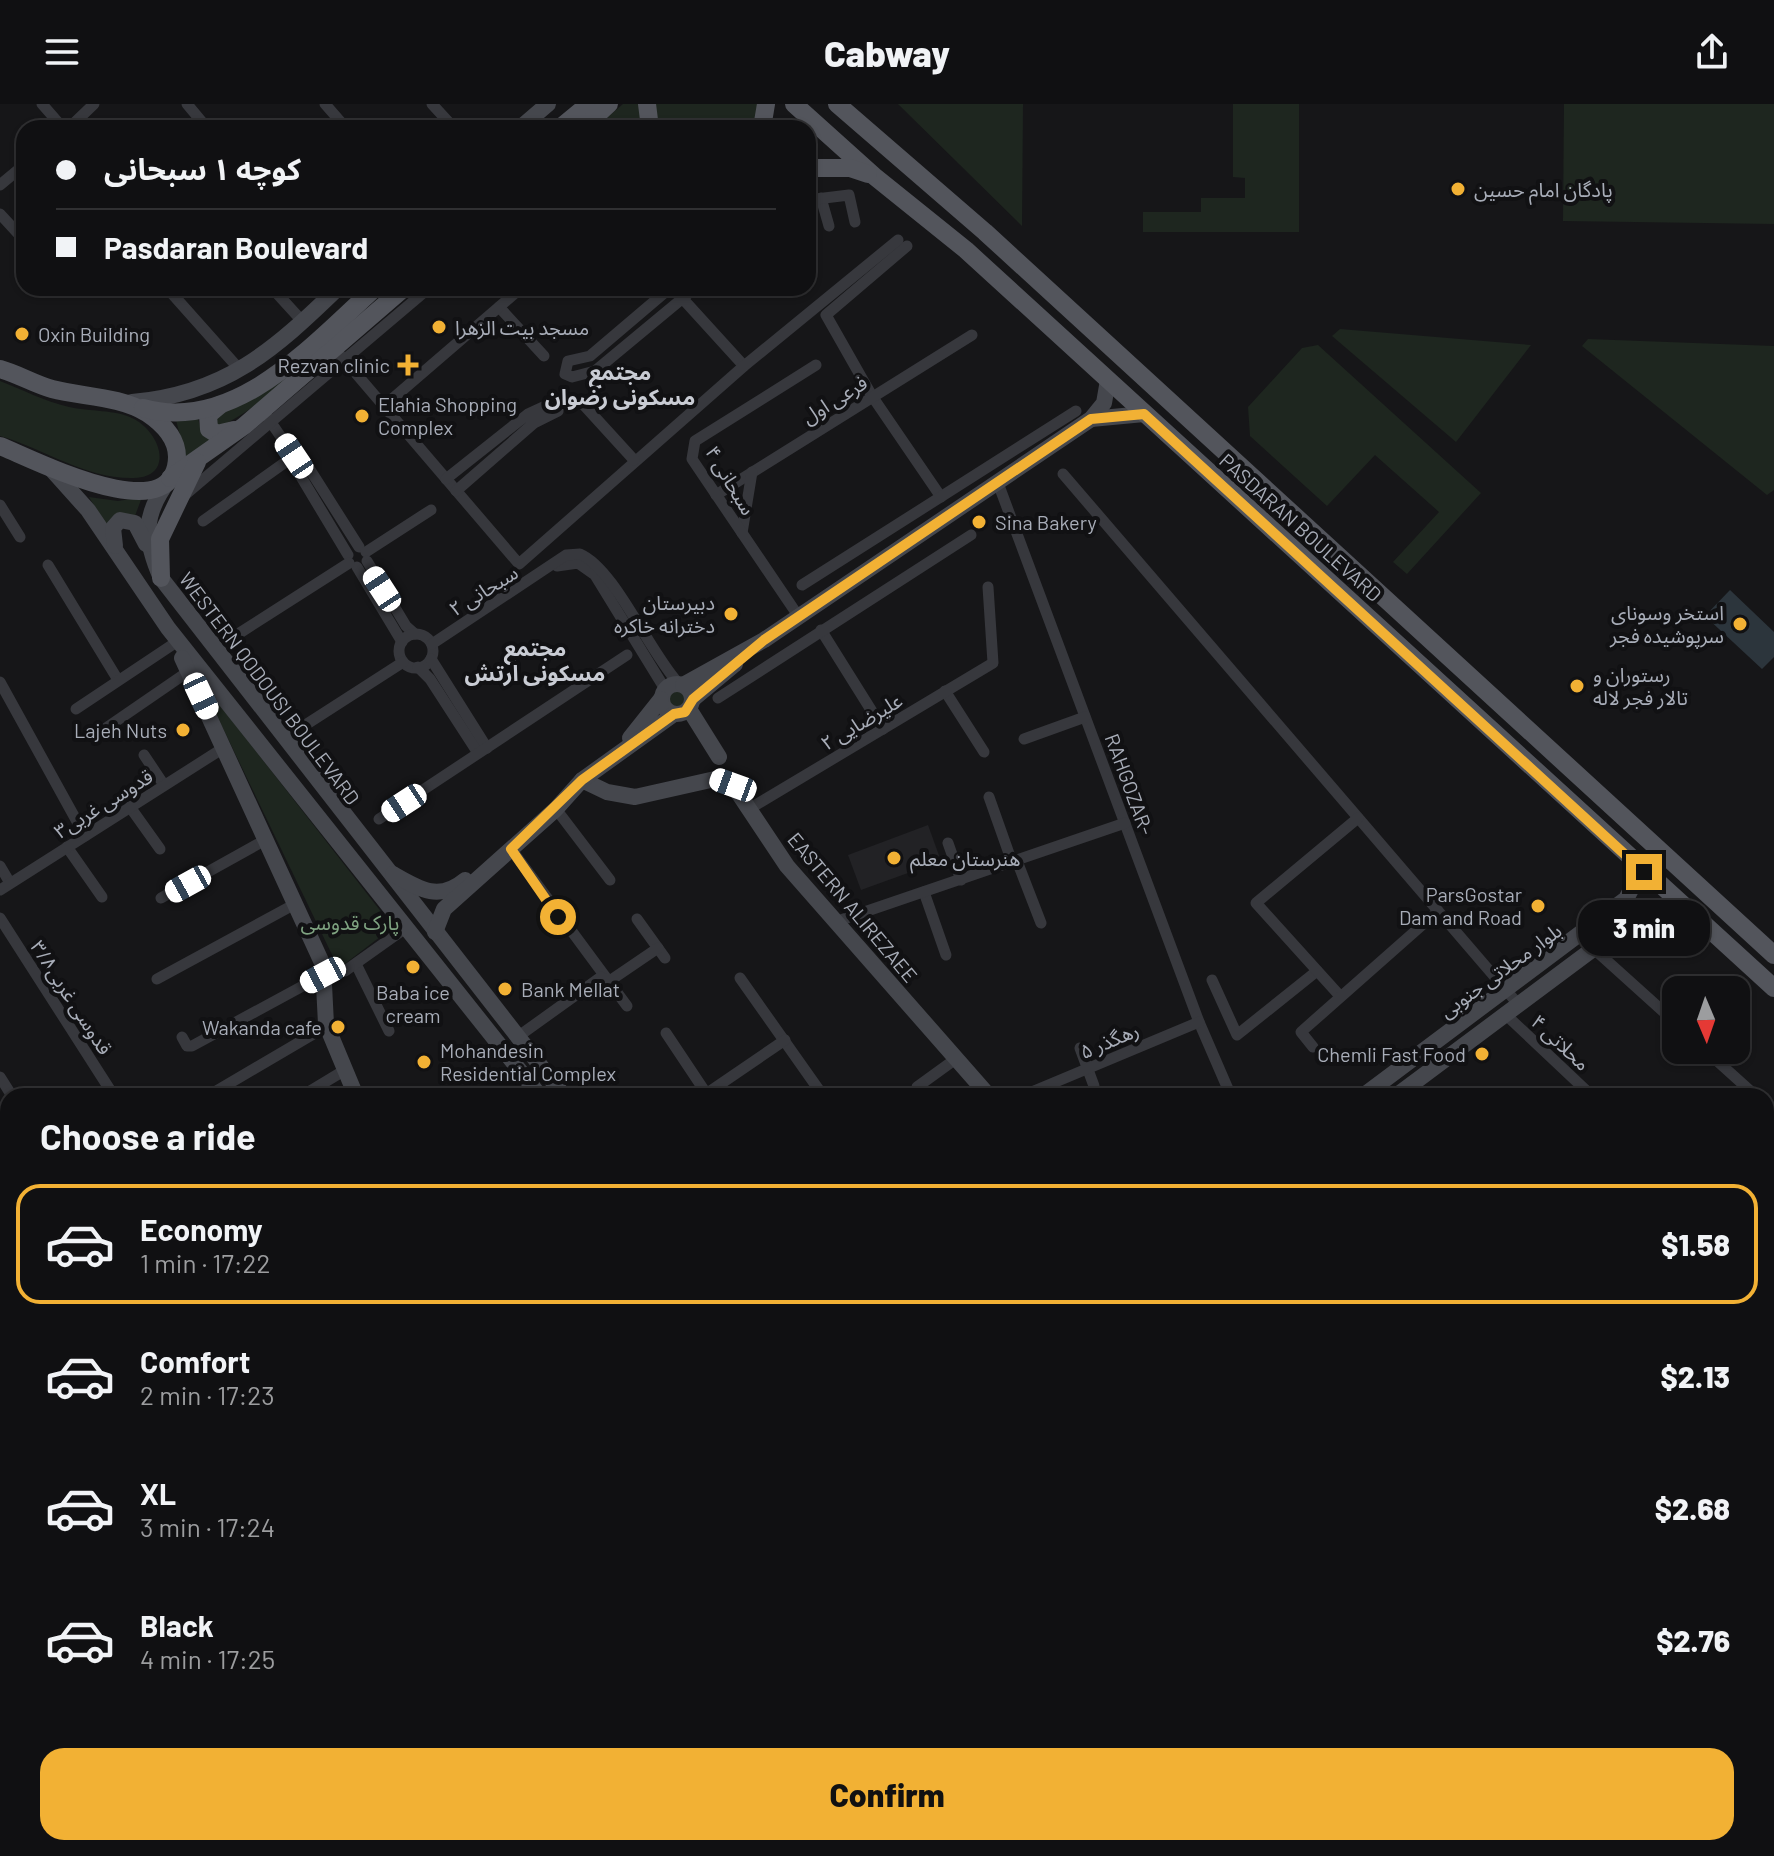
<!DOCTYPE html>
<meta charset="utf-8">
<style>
body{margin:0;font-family:Barlow,"Noto Sans Arabic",sans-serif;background:#1e1e20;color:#f1f3f6;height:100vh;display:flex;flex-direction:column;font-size:30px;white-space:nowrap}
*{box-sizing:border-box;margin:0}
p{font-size:26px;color:#9c9d9f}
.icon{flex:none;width:44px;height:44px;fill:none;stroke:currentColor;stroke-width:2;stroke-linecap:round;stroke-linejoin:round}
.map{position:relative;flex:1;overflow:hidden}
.panel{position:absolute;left:0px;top:984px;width:1774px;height:768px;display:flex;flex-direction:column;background:#101012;border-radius:24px 24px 0 0;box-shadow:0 2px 6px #0004,0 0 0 2px #303032}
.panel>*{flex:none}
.banner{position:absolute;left:16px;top:16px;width:800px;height:176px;border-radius:24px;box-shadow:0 2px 6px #0004,0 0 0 2px #303032;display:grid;align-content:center;height:176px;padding:0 40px;background:#101012}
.needle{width:52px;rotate:178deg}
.controls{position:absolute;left:1662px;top:872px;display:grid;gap:16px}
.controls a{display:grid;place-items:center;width:88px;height:88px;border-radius:16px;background:#101012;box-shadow:0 2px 6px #0004,0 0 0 2px #303032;font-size:40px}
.end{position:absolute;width:36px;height:36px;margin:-18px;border:10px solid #f2b134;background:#111;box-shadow:0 0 0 4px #111}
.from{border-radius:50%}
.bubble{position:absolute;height:56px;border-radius:24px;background:#101012;box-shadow:0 2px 6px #0004,0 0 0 2px #303032;font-size:26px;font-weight:800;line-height:56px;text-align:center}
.car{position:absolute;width:24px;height:48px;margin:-24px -12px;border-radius:10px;box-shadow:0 0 6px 2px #0007;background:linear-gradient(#fff 24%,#345 0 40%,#fff 0 76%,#345 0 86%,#fff 0)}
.banner b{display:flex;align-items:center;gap:28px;height:76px;font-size:30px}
.banner b+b{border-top:2px solid #303032}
.banner i{width:20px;height:20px;background:#f1f3f6}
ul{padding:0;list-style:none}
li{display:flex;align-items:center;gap:24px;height:120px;margin:0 16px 12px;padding:0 24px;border:4px solid transparent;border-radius:24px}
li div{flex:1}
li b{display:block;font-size:30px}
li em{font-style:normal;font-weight:800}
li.current{border-color:#f2b134}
li>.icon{width:72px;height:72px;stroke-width:1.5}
h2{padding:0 40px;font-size:36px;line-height:96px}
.primary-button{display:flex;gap:16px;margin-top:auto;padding:16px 40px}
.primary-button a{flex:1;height:92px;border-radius:24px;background:#f2b134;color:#111;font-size:32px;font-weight:800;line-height:92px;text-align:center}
header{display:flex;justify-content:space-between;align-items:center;height:104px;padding:0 40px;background:#101012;font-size:36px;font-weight:800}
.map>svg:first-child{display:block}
</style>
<header><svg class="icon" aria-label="menu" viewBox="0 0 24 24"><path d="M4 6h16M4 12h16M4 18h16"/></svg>Cabway<svg class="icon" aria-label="share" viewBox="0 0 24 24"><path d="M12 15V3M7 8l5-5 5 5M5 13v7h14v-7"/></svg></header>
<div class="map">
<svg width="1774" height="1752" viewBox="0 0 1774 1752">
<rect width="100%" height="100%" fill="#161618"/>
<g fill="#222225">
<polygon points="928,721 941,757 861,786 848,751"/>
<polygon points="1766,1266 1774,1273 1774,1418 1766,1427"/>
<polygon points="528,1744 931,1744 935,1752 518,1751"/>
</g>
<g fill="#1e261f">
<polygon points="623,0 641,0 642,24 595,24"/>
<polygon points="655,0 759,0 754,24 658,24"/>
<polygon points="898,0 1023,0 1022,122"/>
<polygon points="1233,0 1299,0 1299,128 1143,128 1143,108 1201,108 1201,94 1245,94 1245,74 1233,73"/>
<polygon points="1564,0 1774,0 1774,120 1563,117"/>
<path d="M381,184h7c-38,33 -128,125 -171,139l-6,-9z"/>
<polygon points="1340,225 1531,241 1456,338 1332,232"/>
<polygon points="1588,235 1774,242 1774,386 1767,391 1582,242"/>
<polygon points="1318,241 1481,389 1407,470 1393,458 1439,408 1375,351 1327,402 1250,332 1248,303 1302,244"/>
<path d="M0,277c23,9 44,20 69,26 21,5 46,2 65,12 28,15 40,58 0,59 -50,1 -88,-29 -134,-42z"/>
<polygon points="197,311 200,322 215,335 186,355 176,316"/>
<polygon points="89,393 118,397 142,393 135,412 117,409 106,421"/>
<circle cx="677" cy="595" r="10"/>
<polygon points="206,589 216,596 393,823 342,862 336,859"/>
<polygon points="772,1744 859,1744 836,1752 775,1752"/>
</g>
<polygon fill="#2c353c" points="1730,486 1774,528 1774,553 1762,565 1705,512"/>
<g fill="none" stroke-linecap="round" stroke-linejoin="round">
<g stroke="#37383d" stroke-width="11">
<polyline points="42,0 63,24"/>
<polyline points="187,0 207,24"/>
<polyline points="325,0 346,24"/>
<polyline points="432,0 454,24"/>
<polyline points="69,24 94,0"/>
<polyline points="0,81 24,61"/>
<polyline points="821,94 829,122"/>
<polyline points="808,96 849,91 855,118"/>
<polyline points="0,110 24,136"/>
<polyline points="907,142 826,211 872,292 941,393"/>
<polyline points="167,184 240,266"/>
<polyline points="272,184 303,218"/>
<polyline points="670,184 590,252 568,257 565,270 572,273 595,267 695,184"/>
<polyline points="673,184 744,262"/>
<polyline points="499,203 544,252"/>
<polyline points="335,245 519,460 744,262 898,136"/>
<polyline points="582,299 634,356"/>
<polyline points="384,302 521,184"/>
<polyline points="268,314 294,352 297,366 348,451"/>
<polyline points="294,352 307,361 359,443"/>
<polyline points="1063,370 1518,900"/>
<polyline points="446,375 528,310 554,298 557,301 558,307 534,319 456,387"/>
<polyline points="998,379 1199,918 1231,992"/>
<polyline points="186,390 429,184"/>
<polyline points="716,391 972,231"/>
<polyline points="0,401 20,433"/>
<polyline points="203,417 294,352"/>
<polyline points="742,429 752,368"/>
<polyline points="366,448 431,406"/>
<polyline points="367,457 406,522 415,530"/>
<polyline points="48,461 118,576"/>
<polyline points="557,462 578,459 595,471 665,585"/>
<polyline points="357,463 402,538"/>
<polyline points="802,481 1076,307"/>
<polyline points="799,513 692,355 695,337 816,261"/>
<polyline points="821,526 883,625"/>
<circle cx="416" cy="547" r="17"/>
<polyline points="235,532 349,459"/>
<path d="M432,540l134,-89 14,-1c35,15 69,98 99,130"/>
<polyline points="431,555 487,644"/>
<polyline points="418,563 430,575 478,649"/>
<polyline points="0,578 85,732"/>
<polyline points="945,587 984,648"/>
<polyline points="718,594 971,431"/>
<polyline points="76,605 175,539"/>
<polyline points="302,623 403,558"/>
<polyline points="93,633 189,567"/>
<polyline points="1024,635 1085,613"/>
<polyline points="144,651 164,681"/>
<polyline points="989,693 1012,758"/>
<polyline points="130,703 160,745"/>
<polyline points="556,705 610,776"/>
<polyline points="749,705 993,559 988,483"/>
<polyline points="379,715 627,551"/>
<polyline points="948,739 961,776"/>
<polyline points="67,743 102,793"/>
<polyline points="511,745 627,902"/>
<polyline points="1017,757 1041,819"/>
<polyline points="0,762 10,779"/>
<polyline points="0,786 225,643"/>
<polyline points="924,788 946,851"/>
<polyline points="161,794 267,735"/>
<polyline points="0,814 114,992"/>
<polyline points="637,815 665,854"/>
<polyline points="835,818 1125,719"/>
<polyline points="1595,846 1676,919"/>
<polyline points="356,860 389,927"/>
<polyline points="740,874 819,986"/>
<polyline points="157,875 295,800"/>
<polyline points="1212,876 1237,931 1317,867"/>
<polyline points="1340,892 1256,799 1358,714"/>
<polyline points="1505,910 1592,992"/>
<polyline points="666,929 708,992"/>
<polyline points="182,933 187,942 192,942 323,871 345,867 407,823"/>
<polyline points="516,934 601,873 608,878 658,844"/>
<polyline points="1313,943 1301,928 1438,807"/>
<polyline points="1080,944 1094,982"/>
<polyline points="1705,946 1756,992"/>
<polyline points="0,973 12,992"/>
<polyline points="917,983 957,954"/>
<polyline points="1034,987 1199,918"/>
<polyline points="213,989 327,922"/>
<polyline points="302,992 345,966"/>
<polyline points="703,992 785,936"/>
<polyline points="1766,1001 1774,1009"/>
<polyline points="0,1131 8,1144"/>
<polyline points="1766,1160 1774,1151"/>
<polyline points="1766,1254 1774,1261"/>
<polyline points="0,1370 8,1365"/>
<polyline points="1766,1442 1774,1433"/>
<polyline points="1766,1465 1774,1472"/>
<polyline points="1766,1676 1774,1684"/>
<polyline points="238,1744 243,1752"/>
<polyline points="1388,1744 1392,1752"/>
<polyline points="1493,1744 1497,1752"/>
<polyline points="165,1752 177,1744"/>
<polyline points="1045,1752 1049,1744"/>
</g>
<g stroke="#45474d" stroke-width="16">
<polyline points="520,24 548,0"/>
<path d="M132,298c93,-8 142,-52 206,-114"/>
<polyline points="1091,315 1144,310"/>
<polyline points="52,366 88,406 168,524 540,992"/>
<path d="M169,376c-27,36 -25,59 -8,98l403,518"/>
<polyline points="115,442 113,424 120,416 135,419 146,440"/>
<polyline points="182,554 323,861 326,920 356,992"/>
<circle cx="677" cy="595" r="15"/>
<polyline points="683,581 764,536 1091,315 1104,299 1108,276"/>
<polyline points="693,595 735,560"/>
<polyline points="689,605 719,653"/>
<polyline points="630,634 661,595"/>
<polyline points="582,676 607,688 635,693 715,675 733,681 787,762 989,992"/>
<path d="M393,770c26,15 46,28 72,6"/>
<polyline points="435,828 444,805 556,705 582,676 674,610"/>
<polyline points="1363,992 1626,795 1634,780 1631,756"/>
<polyline points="1396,992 1644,807 1678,799"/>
<polyline points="936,1744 940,1752"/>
<polyline points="1166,1744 1172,1752"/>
<polyline points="1191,1744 1198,1752"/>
<polyline points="1613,1744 1622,1752"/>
</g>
<g stroke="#53555c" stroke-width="18">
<polyline points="647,0 650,24"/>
<polyline points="794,0 874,72 966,146 1774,884"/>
<polyline points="837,0 985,128 1774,851"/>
<polyline points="560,24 589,0"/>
<polyline points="583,24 609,0"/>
<polyline points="762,24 766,0"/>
<polyline points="808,64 850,64 868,70"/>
<path d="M0,265c18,5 34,15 52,20 31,8 67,7 95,24 15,10 30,24 30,44 -1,77 -146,1 -177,-11"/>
<polyline points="220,301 208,311 209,325 217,330 234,326"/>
<path d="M143,304c92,26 171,-65 232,-120"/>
<polyline points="170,374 244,322 404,184"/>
<polyline points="161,474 160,435 197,358"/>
</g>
</g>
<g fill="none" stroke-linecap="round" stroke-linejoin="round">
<polyline stroke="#f2b134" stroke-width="10" points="558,813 511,745 582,676 674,610 685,608 693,595 764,536 1091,315 1144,310 1644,768"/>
</g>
<g fill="#f2b134" stroke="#111113" stroke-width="3">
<circle cx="1458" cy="85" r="8"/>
<circle cx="439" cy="223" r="8"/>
<circle cx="22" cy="230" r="8"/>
<path d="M404 249h8v8h8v8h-8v8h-8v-8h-8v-8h8z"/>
<circle cx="362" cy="312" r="8"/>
<circle cx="979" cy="418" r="8"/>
<circle cx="731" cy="510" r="8"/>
<circle cx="1740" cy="520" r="8"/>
<circle cx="1577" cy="582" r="8"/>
<circle cx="183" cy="626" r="8"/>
<circle cx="894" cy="754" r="8"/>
<circle cx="1538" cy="802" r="8"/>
<circle cx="413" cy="863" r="8"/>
<circle cx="505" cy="885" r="8"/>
<circle cx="338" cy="923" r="8"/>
<circle cx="1482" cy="950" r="8"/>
<circle cx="424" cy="958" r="8"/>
</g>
<g text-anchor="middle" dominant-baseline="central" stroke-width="8" stroke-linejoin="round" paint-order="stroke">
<g font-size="20" fill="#a8adb8" stroke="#111113" text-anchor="start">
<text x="1474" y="85">پادگان امام حسین</text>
<text x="455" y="223">مسجد بیت الزهرا</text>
<text x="38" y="230">Oxin Building</text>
<text x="390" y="261" text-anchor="end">Rezvan clinic</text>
<text x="378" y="300">Elahia Shopping<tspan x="378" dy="23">Complex</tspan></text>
<text x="995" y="418">Sina Bakery</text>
<text x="715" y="498" text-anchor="end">دبیرستان<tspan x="715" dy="23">دخترانه خاکره</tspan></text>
<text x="1724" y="508" text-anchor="end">استخر وسونای<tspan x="1724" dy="23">سرپوشیده فجر</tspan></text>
<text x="1593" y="570">رستوران و<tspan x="1593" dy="23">تالار فجر لاله</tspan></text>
<text x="167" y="626" text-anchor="end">Lajeh Nuts</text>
<text x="910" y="754">هنرستان معلم</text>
<text x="1522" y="790" text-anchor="end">ParsGostar<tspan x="1522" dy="23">Dam and Road</tspan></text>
<text x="521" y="885">Bank Mellat</text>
<text x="413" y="888" text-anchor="middle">Baba ice<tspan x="413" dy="23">cream</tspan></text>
<text x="322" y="923" text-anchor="end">Wakanda cafe</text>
<text x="440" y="946">Mohandesin<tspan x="440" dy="23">Residential Complex</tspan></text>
<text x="1466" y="950" text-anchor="end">Chemli Fast Food</text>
</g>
<g font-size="20" fill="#a8adb8" stroke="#111113">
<text transform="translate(834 295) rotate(-32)">فرعی اول</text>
<text transform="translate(731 376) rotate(59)">سبحانی ۴</text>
<text transform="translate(1301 423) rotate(42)">PASDARAN BOULEVARD</text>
<text transform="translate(483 486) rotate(-32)">سبحانی ۲</text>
<text transform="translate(270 584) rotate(53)">WESTERN QODOUSI BOULEVARD</text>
<text transform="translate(861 617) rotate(-31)">۲ علیرضایی</text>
<text transform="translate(1130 680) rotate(70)">RAHGOZAR-</text>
<text transform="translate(103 699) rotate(-32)">قدوسی غربی۳</text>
<text transform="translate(853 803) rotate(50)">EASTERN ALIREZAEE</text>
<text transform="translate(1500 866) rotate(-36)">بلوار محلاتی جنوبی</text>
<text transform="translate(72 893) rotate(57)">قدوسی غربی۳/۸</text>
<text transform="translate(1109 936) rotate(-23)">۵ رهگذر</text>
<text transform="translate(1561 938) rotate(43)">۴ محلاتی</text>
</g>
<g font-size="20" fill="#7fa381" stroke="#111113">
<text x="350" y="818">پارک قدوسی</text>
</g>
<g font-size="22" font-weight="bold" fill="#c9ccd4" stroke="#111113">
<text x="620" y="267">مجتمع<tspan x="620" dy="25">مسکونی رضوان</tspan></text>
<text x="535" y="543">مجتمع<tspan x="535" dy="25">مسکونی ارتش</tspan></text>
</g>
</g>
</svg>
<div class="controls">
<a><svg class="needle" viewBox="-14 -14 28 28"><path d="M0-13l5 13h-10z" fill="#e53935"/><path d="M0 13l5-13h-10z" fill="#9c9d9f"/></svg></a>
</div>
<i class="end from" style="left:558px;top:813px"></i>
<i class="end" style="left:1644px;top:768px"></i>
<div class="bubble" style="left:1578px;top:796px;width:132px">3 min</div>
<i class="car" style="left:294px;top:352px;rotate:326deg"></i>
<i class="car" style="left:382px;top:485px;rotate:327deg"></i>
<i class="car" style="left:201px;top:592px;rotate:155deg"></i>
<i class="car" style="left:733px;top:681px;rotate:290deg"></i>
<i class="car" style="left:404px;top:699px;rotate:237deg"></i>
<i class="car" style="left:188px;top:780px;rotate:241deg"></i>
<i class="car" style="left:323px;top:871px;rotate:242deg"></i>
<div class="banner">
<b><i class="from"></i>کوچه ۱ سبحانی</b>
<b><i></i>Pasdaran Boulevard</b>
</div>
<section class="panel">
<h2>Choose a ride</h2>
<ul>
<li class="current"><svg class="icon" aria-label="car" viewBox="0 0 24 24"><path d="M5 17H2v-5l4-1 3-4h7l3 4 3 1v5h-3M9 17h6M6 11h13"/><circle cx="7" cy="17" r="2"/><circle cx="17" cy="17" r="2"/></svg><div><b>Economy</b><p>1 min · 17:22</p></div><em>$1.58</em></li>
<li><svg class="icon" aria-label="car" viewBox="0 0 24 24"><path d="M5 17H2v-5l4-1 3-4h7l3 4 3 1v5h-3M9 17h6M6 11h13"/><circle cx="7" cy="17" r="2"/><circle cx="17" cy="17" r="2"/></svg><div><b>Comfort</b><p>2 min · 17:23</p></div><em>$2.13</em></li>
<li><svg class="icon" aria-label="car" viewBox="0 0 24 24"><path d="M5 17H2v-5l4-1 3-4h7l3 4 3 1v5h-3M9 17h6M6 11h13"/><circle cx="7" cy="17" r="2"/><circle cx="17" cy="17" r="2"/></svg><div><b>XL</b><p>3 min · 17:24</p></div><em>$2.68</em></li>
<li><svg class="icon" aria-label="car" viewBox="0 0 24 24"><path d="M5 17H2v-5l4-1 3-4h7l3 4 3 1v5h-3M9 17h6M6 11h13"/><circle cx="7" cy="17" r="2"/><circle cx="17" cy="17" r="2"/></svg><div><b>Black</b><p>4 min · 17:25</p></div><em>$2.76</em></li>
</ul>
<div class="primary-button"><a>Confirm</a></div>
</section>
</div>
